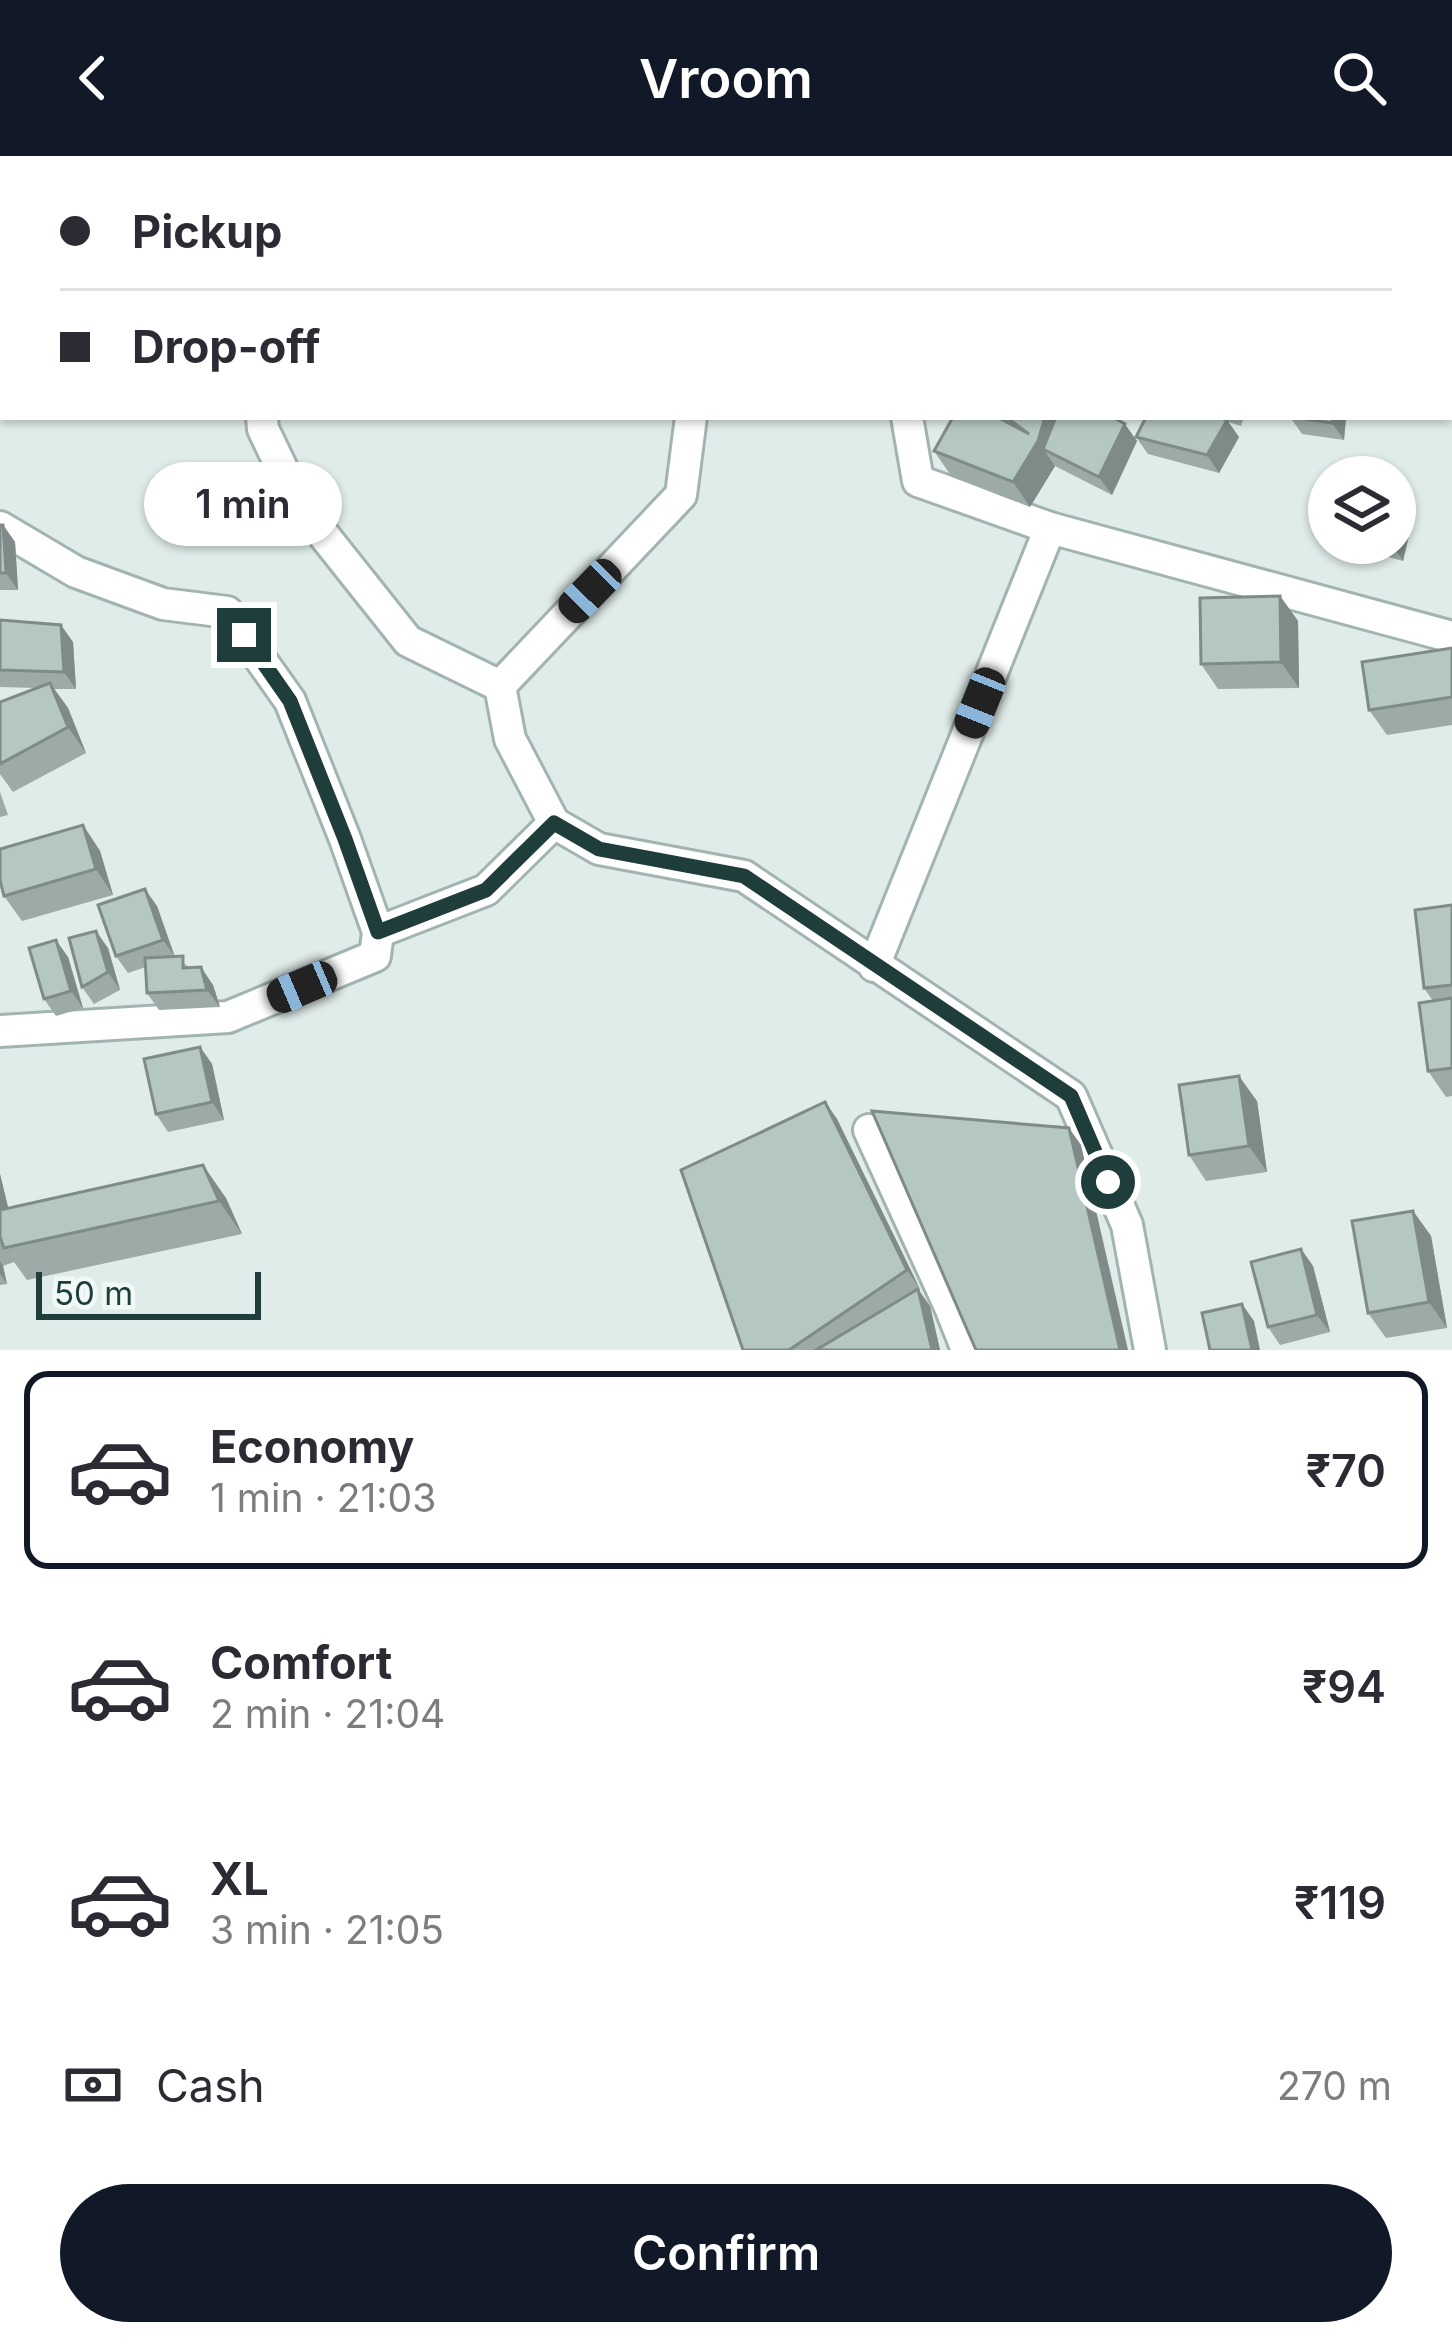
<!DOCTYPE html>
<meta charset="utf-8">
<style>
body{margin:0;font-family:Inter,sans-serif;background:#f2f2f3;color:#2b2b33;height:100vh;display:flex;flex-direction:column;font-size:45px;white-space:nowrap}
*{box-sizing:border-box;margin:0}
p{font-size:39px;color:#7c7c81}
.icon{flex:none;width:66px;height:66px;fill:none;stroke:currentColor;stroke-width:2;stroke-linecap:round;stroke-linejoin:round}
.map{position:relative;height:1194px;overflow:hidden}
.sheet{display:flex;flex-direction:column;background:#fff;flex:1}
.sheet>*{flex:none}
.hud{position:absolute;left:0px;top:0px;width:1452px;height:264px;box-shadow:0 3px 9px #0004;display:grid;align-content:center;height:264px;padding:0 60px;background:#fff}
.buttons{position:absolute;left:1308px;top:300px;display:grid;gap:24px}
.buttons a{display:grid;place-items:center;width:108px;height:108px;border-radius:50%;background:#fff;box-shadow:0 3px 9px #0004;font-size:60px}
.scale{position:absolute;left:36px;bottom:30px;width:225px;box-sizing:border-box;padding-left:12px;border:6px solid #1f3e3b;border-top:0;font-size:33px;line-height:42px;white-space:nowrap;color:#1f3e3b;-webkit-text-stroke:9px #f1f9f6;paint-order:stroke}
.end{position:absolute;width:54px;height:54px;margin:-27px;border:15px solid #1f3e3b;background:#fff;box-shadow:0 0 0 6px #fff}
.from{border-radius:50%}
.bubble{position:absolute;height:84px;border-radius:42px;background:#fff;box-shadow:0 3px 9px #0004;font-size:39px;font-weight:600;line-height:84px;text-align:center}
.car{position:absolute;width:36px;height:72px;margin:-36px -18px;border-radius:15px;box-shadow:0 0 9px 3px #0007;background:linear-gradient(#222 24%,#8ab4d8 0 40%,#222 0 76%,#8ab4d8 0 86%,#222 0)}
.hud b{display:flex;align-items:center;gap:42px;height:114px;font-size:45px}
.hud b+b{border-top:3px solid #e1e1e2}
.hud i{width:30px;height:30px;background:#2b2b33}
ul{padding:21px 0 0;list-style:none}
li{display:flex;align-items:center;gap:36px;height:198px;margin:0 24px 18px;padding:0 36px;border:6px solid transparent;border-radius:24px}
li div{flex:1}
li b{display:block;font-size:45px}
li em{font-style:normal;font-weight:600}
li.on{border-color:#111827}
li>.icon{width:108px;height:108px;stroke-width:1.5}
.pay{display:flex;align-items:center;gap:30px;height:132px;padding:0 60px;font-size:45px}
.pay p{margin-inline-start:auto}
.primary-button{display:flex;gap:24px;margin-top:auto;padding:24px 60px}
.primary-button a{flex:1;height:138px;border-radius:72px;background:#111827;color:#fff;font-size:48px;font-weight:600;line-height:138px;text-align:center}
header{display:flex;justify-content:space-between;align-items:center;height:156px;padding:0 60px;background:#111827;color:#fff;font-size:54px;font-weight:600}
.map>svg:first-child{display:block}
</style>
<header><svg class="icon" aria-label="back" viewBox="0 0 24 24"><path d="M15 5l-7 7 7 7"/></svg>Vroom<svg class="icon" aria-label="search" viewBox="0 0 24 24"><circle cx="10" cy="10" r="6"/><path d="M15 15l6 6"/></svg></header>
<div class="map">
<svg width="1452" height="1194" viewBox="0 0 1452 1194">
<rect width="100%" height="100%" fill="#e0ece9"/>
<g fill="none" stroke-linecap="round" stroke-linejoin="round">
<defs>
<g id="minor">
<polyline points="203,0 204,3"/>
<polyline points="448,0 449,3"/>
<polyline points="580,0 581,3"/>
<polyline points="864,0 865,3"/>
<polyline points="987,0 988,3"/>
<polyline points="653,3 662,0"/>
<polyline points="0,6 3,16"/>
<polyline points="0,96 3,94"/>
<polyline points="0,197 3,204"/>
<polyline points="262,261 263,273 299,348 408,485 500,530"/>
<polyline points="691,261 681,339 500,530 510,583 554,667 599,693 744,720 1071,940 1127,1069 1150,1194"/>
<polyline points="907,261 918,325 1050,372 1452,481"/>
<polyline points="0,371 76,416 163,448 227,456 290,545 345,683 378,776 375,800 228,861 0,875"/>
<polyline points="378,776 486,734 554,667"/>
<polyline points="874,810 1050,372"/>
<polyline points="869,974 950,1151 967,1194"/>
</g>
</defs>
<use href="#minor" stroke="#a2b4b1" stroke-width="36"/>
<use href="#minor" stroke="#fff" stroke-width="30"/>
</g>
<g fill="#9caba7">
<polygon points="1138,0 1340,0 1335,3 1140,3"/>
<polygon points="1452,0 1452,30 1449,31 1449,3"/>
<polygon points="953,261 1112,261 1137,285 1112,339 1055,310 1030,351 952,321 934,295"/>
<polygon points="1146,261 1244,261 1241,270 1228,266 1239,281 1219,317 1148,298 1136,281"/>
<polygon points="1290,261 1346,261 1344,284 1302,278"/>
<polygon points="0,369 3,369 15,386 18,434 0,434"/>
<polygon points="1410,375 1403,405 1336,387 1395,387"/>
<polygon points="1280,440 1298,465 1299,532 1218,533 1201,508"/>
<polygon points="0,464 73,486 76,533 54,533 68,552 86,597 13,636 0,618 0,546 36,532 0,531"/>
<polygon points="1452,492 1452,569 1387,579 1369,554"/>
<polygon points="0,636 8,659 0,661"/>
<polygon points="83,669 100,695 113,739 22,765 4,740"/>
<polygon points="1452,749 1452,940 1446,941 1428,915 1433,845 1424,832"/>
<polygon points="157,750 174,800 213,829 220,851 159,854 147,837 146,811 128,817 116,800"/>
<polygon points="108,792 120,834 94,848 82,831"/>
<polygon points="68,801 83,852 56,860 44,843"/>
<polygon points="200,891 212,908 224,964 168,976 156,958"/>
<polygon points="1257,945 1267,1016 1206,1025 1189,999"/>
<polygon points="825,946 837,963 919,1131 900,1144 930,1150 940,1194 743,1194"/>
<polygon points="0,1018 8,1052 226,1042 242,1078 27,1124 14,1106 3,1110 7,1128 0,1129"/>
<polygon points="1413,1055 1431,1080 1447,1172 1386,1182 1368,1157"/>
<polygon points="1301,1093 1313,1110 1330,1176 1280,1189 1268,1171"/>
</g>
<g fill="#7f8b88">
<polygon points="1449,230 1452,235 1449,260"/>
<polygon points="1045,261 1070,261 1043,293 1055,310 1030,351 1013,326"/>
<polygon points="1332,261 1346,261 1344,284 1332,267"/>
<polygon points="1227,264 1239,281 1219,317 1207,299"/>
<polygon points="1125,268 1137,285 1112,339 1099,321"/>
<polygon points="1398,358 1410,375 1403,405 1391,387 1395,387 1395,370"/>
<polygon points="3,369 15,386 18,434 6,417"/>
<polygon points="1280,440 1298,465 1299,532 1281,506"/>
<polygon points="61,469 73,486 76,533 64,516"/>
<polygon points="50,527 68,552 86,597 68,571"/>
<polygon points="83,669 100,695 113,739 96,713"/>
<polygon points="145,733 157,750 175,801 163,784"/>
<polygon points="96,775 108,792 120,834 108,816"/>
<polygon points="56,784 68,801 83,852 71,835"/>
<polygon points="201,811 213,829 220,851 207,834"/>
<polygon points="200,891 212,908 224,964 212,946"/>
<polygon points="1239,920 1257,945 1267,1016 1249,990"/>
<polygon points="825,946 837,963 919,1131 907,1114"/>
<polygon points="1069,972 1081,989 1128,1194 1120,1194"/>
<polygon points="203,1009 226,1042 242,1078 219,1045"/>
<polygon points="0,1018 17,1088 0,1064"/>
<polygon points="1413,1055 1431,1080 1447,1172 1429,1146"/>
<polygon points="1301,1093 1313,1110 1330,1176 1317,1159"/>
<polygon points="0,1105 3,1110 7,1128 0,1118"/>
<polygon points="918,1133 930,1150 940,1194 932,1194"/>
<polygon points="1242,1148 1254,1165 1260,1194 1252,1194"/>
</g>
<g fill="#b5c7c2" stroke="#7f8b88" stroke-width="3">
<polygon points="866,0 940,0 941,3 867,3"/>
<polygon points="992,0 1066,0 1067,3 993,3"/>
<polygon points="1087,0 1108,0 1114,3 1086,3"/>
<polygon points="1138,0 1258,0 1253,3 1140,3"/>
<polygon points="1405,0 1452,0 1452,7 1449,9 1449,3 1406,3"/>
<polygon points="1452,34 1452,100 1449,101 1449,35"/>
<polygon points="1452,115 1452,154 1449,143 1449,116"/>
<polygon points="1449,162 1452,163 1452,207 1449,206"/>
<polygon points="953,261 997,261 1029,278 1006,261 1045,261 1038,285 1013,326 934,295"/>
<polygon points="1056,261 1112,261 1125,268 1099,321 1043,293"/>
<polygon points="1146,261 1219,261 1227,264 1207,299 1136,281"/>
<polygon points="1293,261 1332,261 1332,267"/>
<polygon points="0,369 3,369 6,417 0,417"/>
<polygon points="1280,440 1281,506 1201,508 1200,442"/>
<polygon points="0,464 61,469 64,516 0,514"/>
<polygon points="1452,492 1452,541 1369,554 1362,506"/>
<polygon points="50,527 68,571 0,608 0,546"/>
<polygon points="83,669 96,713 4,740 0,724 0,693"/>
<polygon points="145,733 163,784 116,800 98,749"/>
<polygon points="1452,749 1452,829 1424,832 1415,754"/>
<polygon points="96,775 108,816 82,831 69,782"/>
<polygon points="56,784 71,835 44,843 29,792"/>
<polygon points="183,800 183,812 201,811 207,834 147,837 145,802"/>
<polygon points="1452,842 1452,912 1428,915 1419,847"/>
<polygon points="200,891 212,946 156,958 144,903"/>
<polygon points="1239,920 1249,990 1189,999 1179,929"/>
<polygon points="825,946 907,1114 789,1194 743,1194 681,1014"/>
<polygon points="872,955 1069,972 1120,1194 976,1194"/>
<polygon points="203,1009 219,1045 4,1092 0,1081 0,1054"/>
<polygon points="1413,1055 1429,1146 1368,1157 1352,1065"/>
<polygon points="1301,1093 1317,1159 1268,1171 1251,1106"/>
<polygon points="918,1133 932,1194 816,1194"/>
<polygon points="1242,1148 1252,1194 1210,1194 1202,1157"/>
</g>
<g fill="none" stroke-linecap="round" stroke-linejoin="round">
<polyline stroke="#1f3e3b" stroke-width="15" points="244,479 290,545 345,683 378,776 486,734 554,667 599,693 744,720 1071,940 1108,1026"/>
</g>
</svg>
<div class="buttons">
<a><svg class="icon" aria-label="layers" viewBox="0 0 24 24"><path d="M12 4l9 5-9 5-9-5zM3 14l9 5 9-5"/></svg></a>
</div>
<div class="scale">50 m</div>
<i class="end from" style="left:1108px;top:1026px"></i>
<i class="end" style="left:244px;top:479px"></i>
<div class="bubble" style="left:144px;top:306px;width:198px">1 min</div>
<i class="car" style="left:590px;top:435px;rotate:224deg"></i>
<i class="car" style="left:980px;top:547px;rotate:202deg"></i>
<i class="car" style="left:302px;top:831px;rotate:247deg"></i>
<div class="hud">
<b><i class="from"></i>Pickup</b>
<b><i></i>Drop-off</b>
</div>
</div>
<section class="sheet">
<ul>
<li class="on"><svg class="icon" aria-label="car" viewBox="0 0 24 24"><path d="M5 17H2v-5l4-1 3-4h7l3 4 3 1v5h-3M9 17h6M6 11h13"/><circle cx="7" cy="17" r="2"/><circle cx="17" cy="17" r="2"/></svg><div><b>Economy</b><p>1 min · 21:03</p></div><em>₹70</em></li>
<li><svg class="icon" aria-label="car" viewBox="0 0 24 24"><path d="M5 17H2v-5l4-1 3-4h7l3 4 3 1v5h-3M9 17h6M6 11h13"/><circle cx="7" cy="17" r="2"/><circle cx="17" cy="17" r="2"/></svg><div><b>Comfort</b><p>2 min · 21:04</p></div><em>₹94</em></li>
<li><svg class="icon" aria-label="car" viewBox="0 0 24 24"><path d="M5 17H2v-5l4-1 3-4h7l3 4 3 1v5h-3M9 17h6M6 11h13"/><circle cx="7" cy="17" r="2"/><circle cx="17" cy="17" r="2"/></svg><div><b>XL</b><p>3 min · 21:05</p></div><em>₹119</em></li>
</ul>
<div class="pay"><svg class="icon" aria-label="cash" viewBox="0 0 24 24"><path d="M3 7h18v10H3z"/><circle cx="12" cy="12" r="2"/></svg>Cash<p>270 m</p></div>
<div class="primary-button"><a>Confirm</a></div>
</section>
